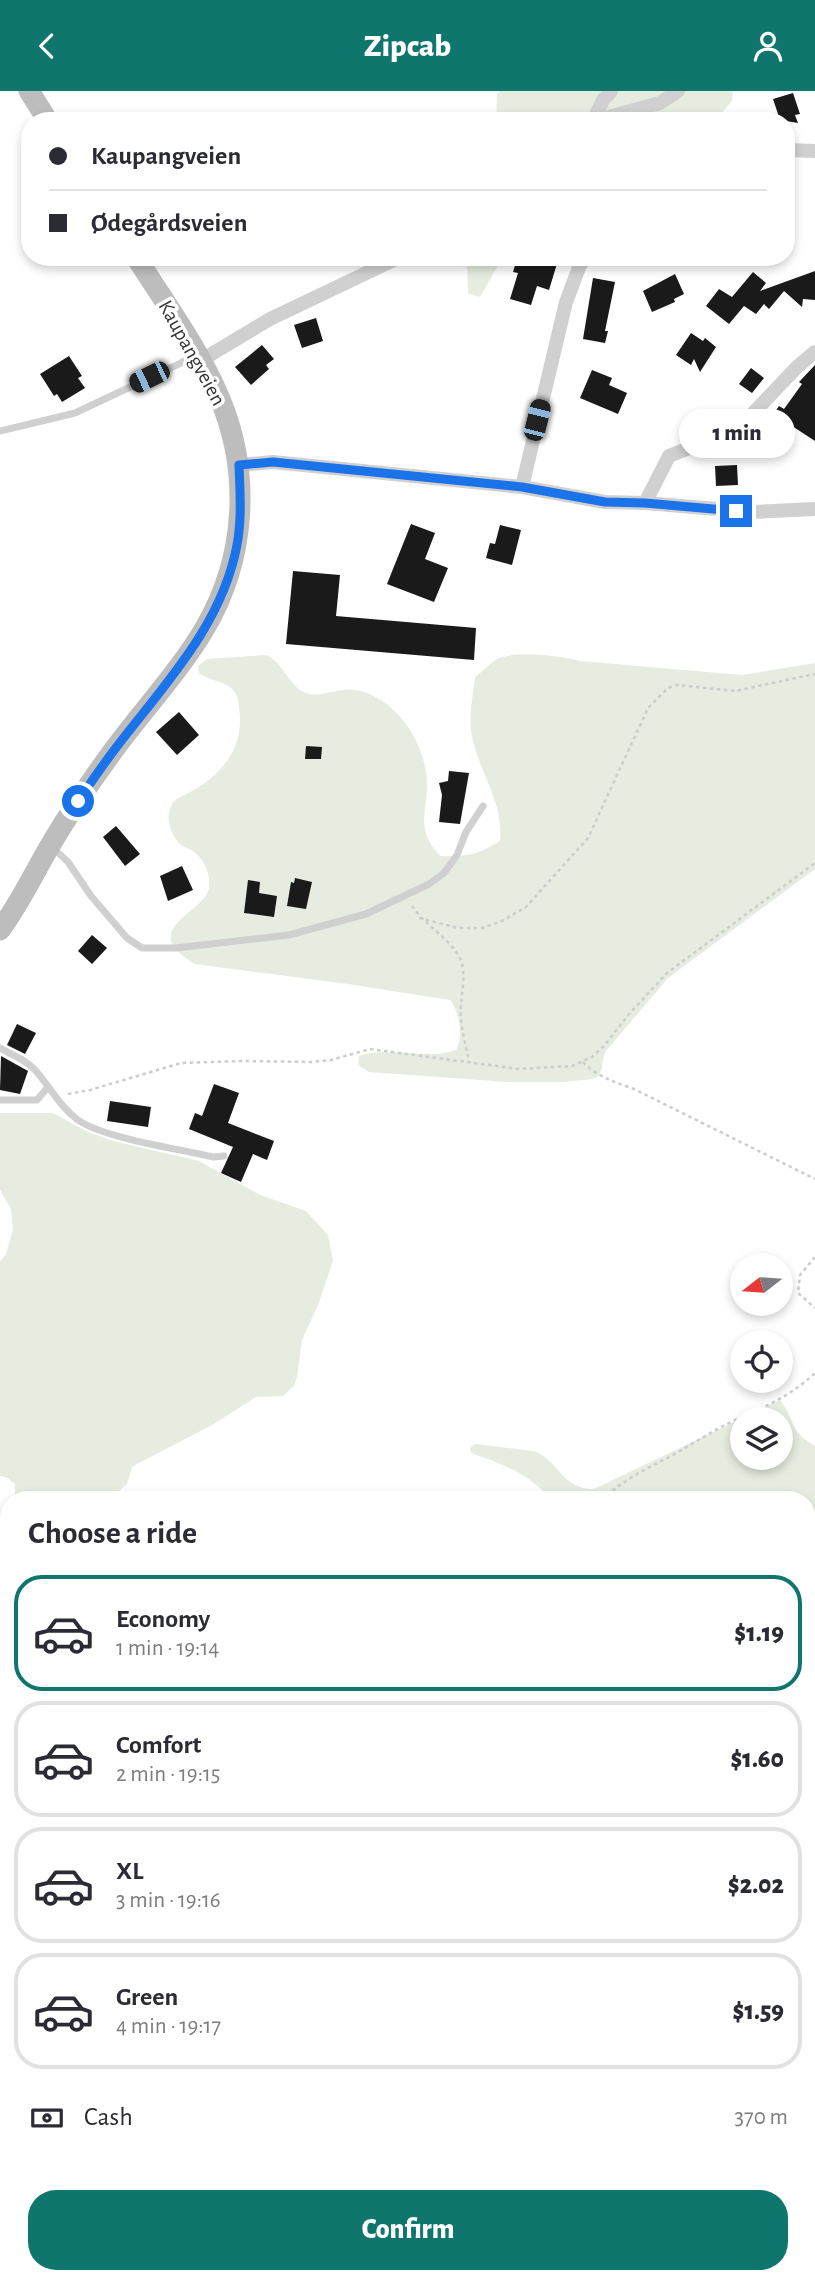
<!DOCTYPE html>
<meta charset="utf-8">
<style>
body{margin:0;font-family:"Alegreya Sans",sans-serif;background:#f2f2f3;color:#2b2b33;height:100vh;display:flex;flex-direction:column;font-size:26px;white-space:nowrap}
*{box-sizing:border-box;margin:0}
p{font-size:23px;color:#7c7c81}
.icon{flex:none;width:38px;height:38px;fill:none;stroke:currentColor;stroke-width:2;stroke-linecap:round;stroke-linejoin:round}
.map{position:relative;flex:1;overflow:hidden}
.sheet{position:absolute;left:0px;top:1400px;width:816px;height:793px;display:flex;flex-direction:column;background:#fff;border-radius:28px 28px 0 0;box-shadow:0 4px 10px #0003}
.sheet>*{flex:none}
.hud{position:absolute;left:21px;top:21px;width:774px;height:154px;border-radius:28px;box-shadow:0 4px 10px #0003;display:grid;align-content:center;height:154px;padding:0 28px;background:#fff}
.needle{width:46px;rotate:253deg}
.buttons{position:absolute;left:730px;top:1162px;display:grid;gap:14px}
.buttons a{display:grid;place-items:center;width:63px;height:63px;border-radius:50%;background:#fff;box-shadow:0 4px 10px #0003;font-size:35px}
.end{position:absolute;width:32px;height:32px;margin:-16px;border:9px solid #1a73e8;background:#fff;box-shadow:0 0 0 4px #fff}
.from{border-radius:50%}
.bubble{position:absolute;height:49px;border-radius:24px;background:#fff;box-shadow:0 4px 10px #0003;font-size:23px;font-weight:800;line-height:49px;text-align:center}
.car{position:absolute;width:21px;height:42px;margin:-21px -10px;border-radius:9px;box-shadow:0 0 5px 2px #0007;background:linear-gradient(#222 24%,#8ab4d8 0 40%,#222 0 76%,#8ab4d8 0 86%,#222 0)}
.hud b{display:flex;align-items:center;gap:24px;height:66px;font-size:26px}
.hud b+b{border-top:2px solid #e1e1e2}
.hud i{width:18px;height:18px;background:#2b2b33}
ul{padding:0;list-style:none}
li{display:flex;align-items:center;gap:21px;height:116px;margin:0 14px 10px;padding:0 14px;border:4px solid #e1e1e2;border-radius:28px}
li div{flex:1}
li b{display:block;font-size:26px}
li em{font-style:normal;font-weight:800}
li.current{border-color:#0f766e}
li>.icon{width:63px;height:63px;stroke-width:1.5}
h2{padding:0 28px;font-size:32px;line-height:84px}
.pay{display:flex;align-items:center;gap:18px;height:77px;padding:0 28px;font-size:26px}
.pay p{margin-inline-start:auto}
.primary-button{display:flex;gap:14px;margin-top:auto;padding:14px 28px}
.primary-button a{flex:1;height:80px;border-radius:28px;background:#0f766e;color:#fff;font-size:28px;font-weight:800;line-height:80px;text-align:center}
header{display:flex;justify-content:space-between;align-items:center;height:91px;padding:0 28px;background:#0f766e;color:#fff;font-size:32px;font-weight:800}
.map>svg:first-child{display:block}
</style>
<header><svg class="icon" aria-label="back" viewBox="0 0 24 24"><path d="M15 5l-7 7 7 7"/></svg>Zipcab<svg class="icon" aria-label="person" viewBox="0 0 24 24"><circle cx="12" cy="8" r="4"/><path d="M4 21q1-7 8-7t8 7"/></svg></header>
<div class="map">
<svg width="815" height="2192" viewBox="0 0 815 2192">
<rect width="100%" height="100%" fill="#fff"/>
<g fill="#e6ecdf" fill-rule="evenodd">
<polygon points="500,0 733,0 732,10 715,30 496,30 497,3"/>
<polygon points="467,166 503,166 480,206 468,202"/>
<path d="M266,564c18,7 23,34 43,39 15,3 31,-7 47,-4 41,8 69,53 71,91 1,33 -13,46 13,75 27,1 37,-1 60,-15 4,-39 -21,-68 -28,-105 -4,-19 1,-40 3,-59 7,-5 15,-14 22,-18 21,-9 62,-3 83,2l162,14 73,-12v206l-147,109 -62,73c-6,10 0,23 -13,28l-31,3h-54l-139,-10 -11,-7 1,-9c30,-11 67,5 97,-6 8,-13 3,-39 -6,-50l-102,-16 -153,-20c-60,-35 9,-50 14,-76 2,-14 -5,-29 -16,-37 -4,-3 -11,-4 -14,-8 -8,-8 -13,-24 -9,-34 4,-12 14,-13 24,-19 27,-16 47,-39 46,-72 -1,-11 0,-22 -8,-29 -9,-9 -23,-8 -33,-16l-1,-7 9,-7z"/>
<polygon points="0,1022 53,1022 88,1041 113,1050 199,1070 260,1104 306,1120 328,1144 333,1170 318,1214 302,1249 297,1286 294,1295 283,1305 256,1306 212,1334 139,1372 132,1376 127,1393 109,1408 15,1409 15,1393 6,1386 0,1385 0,1171 6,1163 13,1139 11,1118 0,1099"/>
<path d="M780,1309c16,20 8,31 35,46v93l-8,-6v-33h-257c-16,-25 -53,-38 -79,-47l-1,-5 5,-4 59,7c25,10 29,39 60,38zM742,1328h38v39h-38z"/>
<polygon points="815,1821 815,1909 807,1906 807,1826"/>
<polygon points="807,1915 815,1916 815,2192 463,2192 460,2184 807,2184"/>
<polygon points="9,2052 9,2184 68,2192 0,2192 0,2063"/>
</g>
<g fill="#1a1a1a">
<polygon points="793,2 800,23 795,24 798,32 780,29 773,8"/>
<polygon points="540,166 559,166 549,199 537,195 531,214 510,208 518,182 513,181 517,168 538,174"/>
<polygon points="815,180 815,209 803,208 802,216 784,200 769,218 764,213 756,223 744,215 729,233 706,215 719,198 732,206 753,181 766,192 760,200"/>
<polygon points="675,183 684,203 674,208 675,211 652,221 643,200"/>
<polygon points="593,187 615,191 605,240 608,240 605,252 583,248"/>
<polygon points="316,227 323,250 302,257 294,234"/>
<polygon points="691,242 703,250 705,247 716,256 700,281 694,268 691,274 676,264"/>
<polygon points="262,254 274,268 266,274 269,278 251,294 235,276"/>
<polygon points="69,265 82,285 78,287 85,297 62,311 57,303 54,305 40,283"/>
<polygon points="815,274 815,350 792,335 789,340 771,327 779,315 784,318 802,293 799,291"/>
<polygon points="751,277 764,287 752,302 739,293"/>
<polygon points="592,279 612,287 609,294 627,302 618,323 580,307"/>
<polygon points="737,374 738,394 716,395 715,375"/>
<polygon points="411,433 435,442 425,468 448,477 434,511 387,493"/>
<polygon points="500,434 521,439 512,474 486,467 490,452 495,453"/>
<polygon points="293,480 340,484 336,525 476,537 474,569 286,553"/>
<polygon points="179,621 199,644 177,664 156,641"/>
<polygon points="306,655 322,656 321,668 305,668"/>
<polygon points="449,680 469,682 460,733 439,731 442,704 439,692 448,690"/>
<polygon points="116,735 140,763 125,775 103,746"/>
<polygon points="182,775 193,799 168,810 160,785"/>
<polygon points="295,787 312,791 306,818 287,815 291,791 294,792"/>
<polygon points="248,789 260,791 259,802 277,805 274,826 244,822"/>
<polygon points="92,844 107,857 92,873 78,860"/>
<polygon points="17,933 36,942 25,963 7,954"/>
<polygon points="1,965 28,980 20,1003 0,999"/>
<polygon points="214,993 239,1002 228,1032 274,1050 267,1069 253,1063 241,1091 221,1082 233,1056 189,1038 195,1022 202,1025"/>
<polygon points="110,1010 151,1016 148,1036 107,1030"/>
</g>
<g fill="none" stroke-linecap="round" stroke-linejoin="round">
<g stroke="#cdcdcd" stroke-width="2.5" stroke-dasharray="3.5 3.5" stroke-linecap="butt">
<path d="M412,815c13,19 37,32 48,52 8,17 -1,42 1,60 1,14 5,29 8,43"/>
<polyline points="419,827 458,837 482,837 502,830 526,816 588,747 648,617 668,597 677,594 735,600 815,583"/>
<path d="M583,971c14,15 32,20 51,27l181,90"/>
<polyline points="68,1003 90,999 181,972 241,970 312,971 331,969 370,958 519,978 572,975 592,966 604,955 629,923 667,882 815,772"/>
<polyline points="815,1166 800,1184 798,1202 815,1217"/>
<path d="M602,1409c22,-22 51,-34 78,-49 17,-10 34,-21 51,-29 34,-16 56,-23 84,-49"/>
<polyline points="807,1993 813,1995 815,2000"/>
<polyline points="807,2050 815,2043"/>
<polyline points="807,2160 815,2158"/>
</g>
<g stroke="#d0d0d0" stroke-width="7">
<polyline points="0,340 75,322 181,272 195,263"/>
<polyline points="53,757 68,771 91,805 127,847 142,857 176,857 289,844 366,823 429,793 444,782 457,764 466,741 483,715"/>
<path d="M0,957c12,7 27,12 36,23 14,16 24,36 42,49 25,18 102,29 135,37l11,-1"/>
<polyline points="0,1009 37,1009 48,996"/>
<polyline points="790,2184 793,2192"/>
</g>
<g stroke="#d0d0d0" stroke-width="14">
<polyline points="593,30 603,9 611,0"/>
<polyline points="594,30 660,12 678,0"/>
<polyline points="786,59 815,60"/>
<polyline points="200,270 270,228 400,166"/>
<polyline points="239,374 273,371 522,396 605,411 645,412 754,421 815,418"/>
<polyline points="522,396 566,211 580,174 586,166"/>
<polyline points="645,412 669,365 739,337 797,276 815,261"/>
<polyline points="807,1600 810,1610 807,1620"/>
<polyline points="807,1809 815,1802"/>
<polyline points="183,2184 205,2192"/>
<polyline points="453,2184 455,2192"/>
<polyline points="236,2192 257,2184"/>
</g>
<g stroke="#bdbdbd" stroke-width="21">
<polyline points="29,0 48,30"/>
<path d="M0,839c20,-27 34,-57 51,-86 19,-32 40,-63 62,-93 30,-41 66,-79 92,-123 41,-70 46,-155 15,-229 -21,-50 -55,-96 -84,-142"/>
</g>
</g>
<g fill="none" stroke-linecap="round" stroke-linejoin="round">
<path stroke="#1a73e8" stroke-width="9" d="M78,710c12,-17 24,-35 37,-52 48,-63 107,-123 122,-204 5,-26 3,-54 2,-80l34,-3 249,25 83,15 40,1 91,8"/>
</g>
<g text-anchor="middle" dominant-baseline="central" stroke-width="7" stroke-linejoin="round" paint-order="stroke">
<g font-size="21" fill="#333" stroke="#fff">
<text transform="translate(192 262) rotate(61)">Kaupangveien</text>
</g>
</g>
</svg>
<div class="buttons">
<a><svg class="needle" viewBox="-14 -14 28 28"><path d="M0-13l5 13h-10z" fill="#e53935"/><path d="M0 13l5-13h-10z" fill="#7c7c81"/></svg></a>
<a><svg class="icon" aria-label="locate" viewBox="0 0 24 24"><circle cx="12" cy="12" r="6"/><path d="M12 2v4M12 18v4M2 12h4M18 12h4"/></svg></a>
<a><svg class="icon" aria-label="layers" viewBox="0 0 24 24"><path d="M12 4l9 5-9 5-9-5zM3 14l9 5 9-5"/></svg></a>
</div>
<i class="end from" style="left:78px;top:710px"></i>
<i class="end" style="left:736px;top:420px"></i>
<div class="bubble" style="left:679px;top:318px;width:116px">1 min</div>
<i class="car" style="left:149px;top:286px;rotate:244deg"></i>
<i class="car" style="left:537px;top:329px;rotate:14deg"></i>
<div class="hud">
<b><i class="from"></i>Kaupangveien</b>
<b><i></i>Ødegårdsveien</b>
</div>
<section class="sheet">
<h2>Choose a ride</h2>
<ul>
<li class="current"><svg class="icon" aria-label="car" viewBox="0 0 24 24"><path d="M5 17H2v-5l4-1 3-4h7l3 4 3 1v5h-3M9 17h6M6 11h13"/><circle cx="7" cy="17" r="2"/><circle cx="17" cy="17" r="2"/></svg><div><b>Economy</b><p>1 min · 19:14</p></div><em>$1.19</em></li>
<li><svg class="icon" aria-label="car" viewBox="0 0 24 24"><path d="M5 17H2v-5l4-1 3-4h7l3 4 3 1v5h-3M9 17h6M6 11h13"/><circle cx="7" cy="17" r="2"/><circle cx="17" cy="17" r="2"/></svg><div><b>Comfort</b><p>2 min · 19:15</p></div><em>$1.60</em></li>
<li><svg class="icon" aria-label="car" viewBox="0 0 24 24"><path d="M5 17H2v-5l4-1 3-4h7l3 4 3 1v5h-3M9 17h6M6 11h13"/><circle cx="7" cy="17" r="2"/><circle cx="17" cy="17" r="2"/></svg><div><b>XL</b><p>3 min · 19:16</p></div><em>$2.02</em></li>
<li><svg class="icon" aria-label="car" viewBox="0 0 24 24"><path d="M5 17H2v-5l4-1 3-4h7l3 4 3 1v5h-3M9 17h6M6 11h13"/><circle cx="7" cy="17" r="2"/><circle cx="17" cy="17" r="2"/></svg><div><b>Green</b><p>4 min · 19:17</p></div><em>$1.59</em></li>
</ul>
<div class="pay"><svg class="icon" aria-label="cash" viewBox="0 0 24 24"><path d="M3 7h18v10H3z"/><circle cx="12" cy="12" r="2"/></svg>Cash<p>370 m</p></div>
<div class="primary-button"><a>Confirm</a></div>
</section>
</div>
